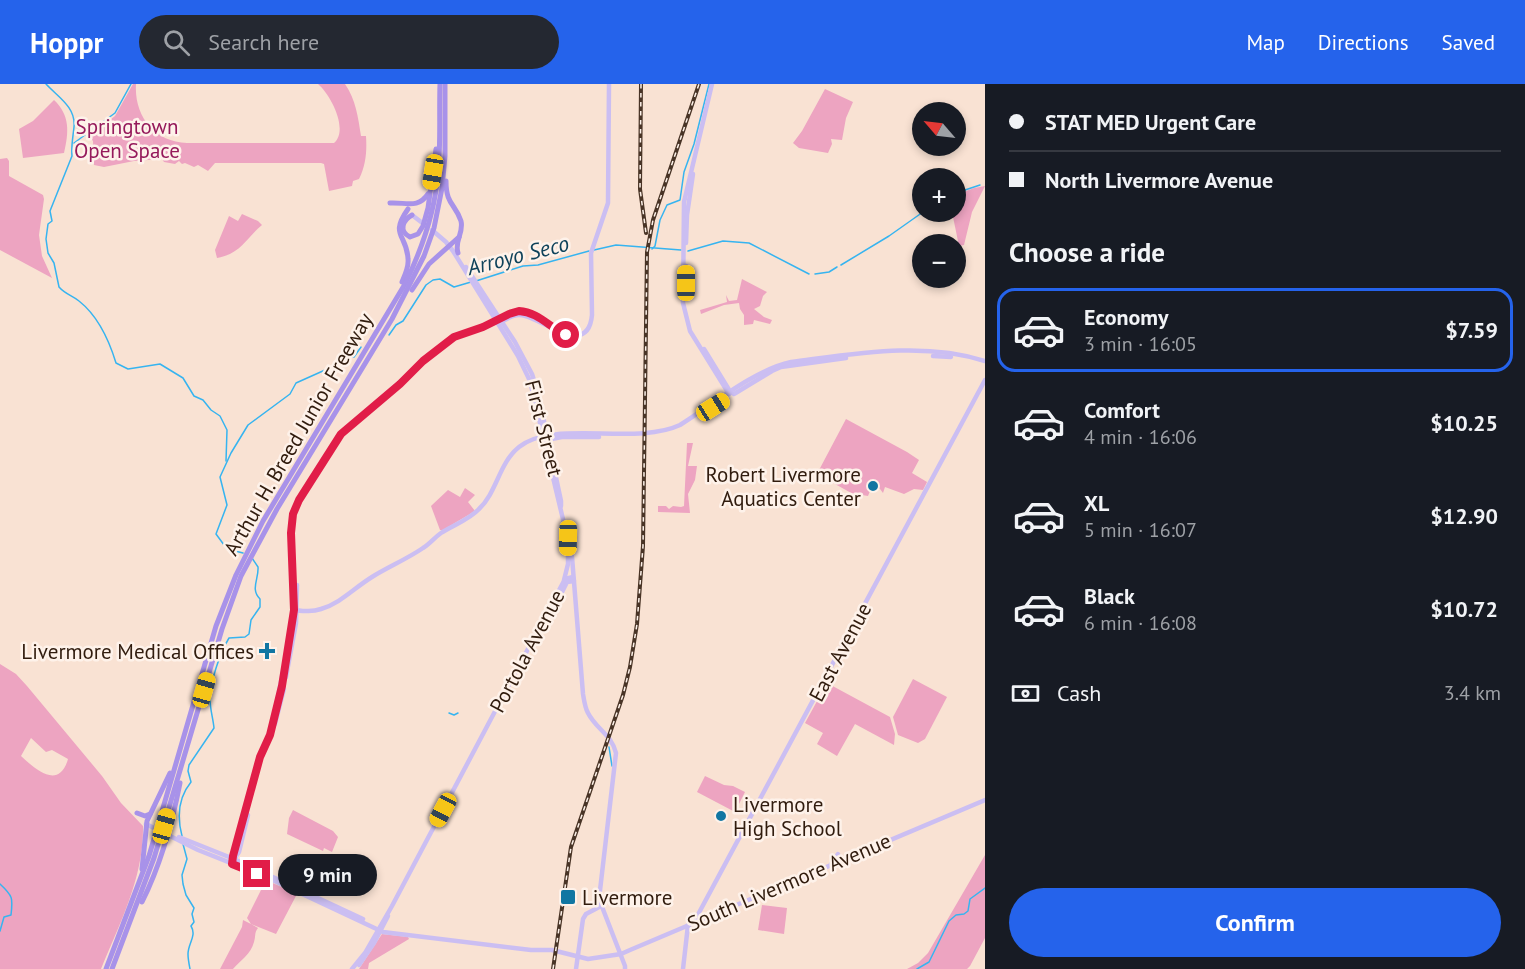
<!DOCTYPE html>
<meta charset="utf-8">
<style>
body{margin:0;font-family:"PT Sans",sans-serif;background:#242831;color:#f1f3f6;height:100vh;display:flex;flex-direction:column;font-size:22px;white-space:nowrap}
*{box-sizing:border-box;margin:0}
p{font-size:20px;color:#9ea1a6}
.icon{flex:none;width:33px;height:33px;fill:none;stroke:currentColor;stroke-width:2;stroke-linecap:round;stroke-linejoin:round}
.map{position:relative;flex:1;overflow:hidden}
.drawer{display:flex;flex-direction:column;background:#171b24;width:540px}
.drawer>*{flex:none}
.hud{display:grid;align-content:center;height:132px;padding:0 24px;background:#171b24}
.needle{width:39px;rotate:298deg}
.controls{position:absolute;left:912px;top:18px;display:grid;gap:12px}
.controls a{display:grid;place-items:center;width:54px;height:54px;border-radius:50%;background:#171b24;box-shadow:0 3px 9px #0003;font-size:30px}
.end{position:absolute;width:27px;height:27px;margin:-14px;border:8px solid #e11d48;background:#fff;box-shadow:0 0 0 3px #fff}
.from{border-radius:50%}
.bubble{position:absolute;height:42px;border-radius:21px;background:#171b24;box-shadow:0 3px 9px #0003;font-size:20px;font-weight:700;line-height:42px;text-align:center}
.car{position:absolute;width:18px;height:36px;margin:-18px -9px;border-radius:8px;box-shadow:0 0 4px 2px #0007;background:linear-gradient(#f5c518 24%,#345 0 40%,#f5c518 0 76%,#345 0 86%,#f5c518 0)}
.hud b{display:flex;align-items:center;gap:21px;height:57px;font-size:22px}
.hud b+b{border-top:2px solid #363941}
.hud i{width:15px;height:15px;background:#f1f3f6}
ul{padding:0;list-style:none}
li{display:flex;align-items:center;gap:18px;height:84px;margin:0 12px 9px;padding:0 12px;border:3px solid transparent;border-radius:18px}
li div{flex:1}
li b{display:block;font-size:22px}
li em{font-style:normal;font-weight:700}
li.active{border-color:#2563eb}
li>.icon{width:54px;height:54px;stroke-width:1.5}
h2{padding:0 24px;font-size:27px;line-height:72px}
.pay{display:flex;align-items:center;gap:15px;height:66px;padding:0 24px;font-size:22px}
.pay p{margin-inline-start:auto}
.primary-button{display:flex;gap:12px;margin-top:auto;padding:12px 24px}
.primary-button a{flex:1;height:69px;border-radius:36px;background:#2563eb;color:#fff;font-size:24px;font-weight:700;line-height:69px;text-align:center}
header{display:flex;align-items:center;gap:36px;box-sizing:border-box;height:84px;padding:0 30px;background:#2563eb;color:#fff}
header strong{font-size:28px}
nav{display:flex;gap:33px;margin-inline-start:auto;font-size:21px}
.search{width:420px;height:54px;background:#242831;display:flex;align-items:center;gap:15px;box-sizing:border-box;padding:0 21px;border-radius:33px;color:#9ea1a6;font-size:22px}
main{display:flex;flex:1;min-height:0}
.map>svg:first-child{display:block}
</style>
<header>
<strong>Hoppr</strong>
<div class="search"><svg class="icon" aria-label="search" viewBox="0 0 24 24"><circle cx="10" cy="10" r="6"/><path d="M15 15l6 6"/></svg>Search here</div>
<nav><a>Map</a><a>Directions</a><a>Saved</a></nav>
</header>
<main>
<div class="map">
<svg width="985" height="885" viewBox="0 0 985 885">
<rect width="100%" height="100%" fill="#f9e2d3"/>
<g fill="#eda4c1" fill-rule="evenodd">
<path d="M133,0h3c-2,32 18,58 51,59h147c15,-13 -3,-48 -16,-59h27c11,16 13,33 16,52h5c1,15 0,29 -7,43l-6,2 -1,5 -23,5 -5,-27 -3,-1h-106l-7,8 -10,-6 -4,2 -9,-4 -3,1 -3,-3 -4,3 -11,-2 -2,-3 -28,2 -30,6 -10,-2 -1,-24 -4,-5 26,-20z"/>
<polygon points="825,5 853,18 846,34 842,56 831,55 832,60 828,69 799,64 793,59 802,47"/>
<path d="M54,16c16,15 15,32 10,53l-41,5 -4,-29 14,-8z"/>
<polygon points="7,74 9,77 9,92 43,111 44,115 39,151 42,172 52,194 0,166 0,75"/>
<polygon points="985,102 972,128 964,161 959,162 952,128 956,128 956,111 974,104"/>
<path d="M242,130l16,7 4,4c-17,14 -20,28 -45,33l-2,-8 14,-34 9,5z"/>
<polygon points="742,195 767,208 763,212 760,222 754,225 764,233 772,236 770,240 754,236 753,240 744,241 744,231 740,225 739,219 724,221 701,230 700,226 727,218 726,211 729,217 737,216"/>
<polygon points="846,335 907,368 919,376 912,389 927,398 923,406 914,405 904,410 885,403 883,409 880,405 876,404 875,408 870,407 868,412 862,411 862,415 826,395 827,393 818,388"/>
<polygon points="687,359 693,359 688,382 697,382 695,396 688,410 690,429 658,428 658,422 666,422 669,425 673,422 681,423 684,422"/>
<polygon points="465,404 475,411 468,418 475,427 443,446 440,446 431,422 448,406 460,413"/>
<path d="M0,580l16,10 11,12 75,90 19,27 22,23c1,51 -23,97 -42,143h-101zM31,654l15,14 6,-2 16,9c-9,31 -32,11 -47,-3z"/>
<polygon points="913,595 947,613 925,655 918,659 898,651 893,633"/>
<polygon points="827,599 890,633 895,650 894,661 855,640 837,672 817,660 823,649 805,639"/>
<polygon points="705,692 724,701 733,702 745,708 735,728 697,708"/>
<polygon points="293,726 333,747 338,753 332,768 324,764 323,767 287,750 289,734"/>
<polygon points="985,771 985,854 970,882 967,885 907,885 918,879 928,869"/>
<path d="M266,796l31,14 -21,40 -25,-10 7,4c-4,5 -2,8 -4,14 -3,12 -14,19 -21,27h-13l22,-42 1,-7 8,4 -4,-6z"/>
<polygon points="762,821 787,824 784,850 758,846"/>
<polygon points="382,850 408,853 409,855 369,879 368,885 359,885"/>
</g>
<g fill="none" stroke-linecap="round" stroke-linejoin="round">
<g stroke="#36b4f0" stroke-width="1.5">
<path d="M46,0c12,13 30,23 28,43 -1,10 -3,19 -2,29l-22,55 2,10 -4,3 -2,15 2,14 6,10 5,24c6,7 14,9 20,14 19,15 30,39 37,62l12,6 32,-5 23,14 11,18 9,4 8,10 9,6 7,14 -1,31"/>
<polyline points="74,59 115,29 131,0"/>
<polyline points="956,109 980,101"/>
<polyline points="652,165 655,162 660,136 667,121 680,116 684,88 694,60 709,0"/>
<polyline points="594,166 616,161 681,166"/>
<polyline points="688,167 723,157 749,159 809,190"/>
<polyline points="841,181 889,152 923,128"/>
<polyline points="815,190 829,188 837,183"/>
<polyline points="476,197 523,182 538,181 589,167"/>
<polyline points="389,251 396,241 403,237 426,201 433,196 440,195 454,203 471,198"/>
<polyline points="243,469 227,465 216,450 227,421 220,393 231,369 248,341 290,310 296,299 334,282 348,272 354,273 361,263"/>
<polyline points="449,629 454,631 458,629"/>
<polyline points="609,663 612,682"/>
<path d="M182,752c-5,-19 -4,-38 9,-54l-3,-11 1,-6 25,-37c-1,-10 -4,-19 -4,-29 0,-17 10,-46 19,-61l16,-1 4,-3 2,-14 9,-13v-8c-10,-10 -1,-20 -2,-32l-6,-9"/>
<path d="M183,760l4,15 -5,16 1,9 3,11 8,13 -2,6 2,8 -3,4c6,10 -3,17 -3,28 0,5 1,10 2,15"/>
<path d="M0,800c13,12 13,14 11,31l-7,2 -4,14"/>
<polyline points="917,885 929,878 949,837 956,831 964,830 968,827 970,815 985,804"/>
</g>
<g stroke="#cbbef2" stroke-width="4.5">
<polyline points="712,0 684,118 683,219 690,247 729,310"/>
<polyline points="412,131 425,141"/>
<path d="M432,146l14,12 7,9 65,105 12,25 42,176 11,137c1,6 2,14 5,19 8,16 24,22 28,40l-17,146 26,67v3"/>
<polyline points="686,159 687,131 693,90"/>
<polyline points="466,183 515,258 532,290 538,309 561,417 561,422"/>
<polyline points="686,207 686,182"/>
<path d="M503,237c7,-4 14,-8 22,-5 19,4 63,42 67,-1l-1,-62 17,-50 1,-119"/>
<polyline points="704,265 731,309"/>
<polyline points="933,272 951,273"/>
<polyline points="734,310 772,287 781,283 846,274"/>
<polyline points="541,357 562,353 599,353"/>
<polyline points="564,496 568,480 568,466"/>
<polyline points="554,524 567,498 574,497"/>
<path d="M294,526c10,1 18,2 27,-1 20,-6 33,-21 51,-32 16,-10 35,-18 51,-29 7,-4 11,-10 18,-15 12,-8 28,-13 38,-24 18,-17 20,-46 40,-62 35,-28 116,-1 161,-22 32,-20 74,-55 111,-63 63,-8 132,-21 194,-1"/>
<polyline points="286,593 296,539 297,501"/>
<polyline points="275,640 284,605"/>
<polyline points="146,740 198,766 266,793 383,848 531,866 552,866 588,875 621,870 630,866 985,716"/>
<polyline points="179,753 234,775 363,835"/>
<path d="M234,775l26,-102 12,-31 20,-99 2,-17 -3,-77 2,-19 6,-14 42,-67 104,-90c12,-8 26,-11 39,-16 29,-12 40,-27 68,1"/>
<polyline points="233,777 239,768 248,731"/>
<polyline points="831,780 838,770"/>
<polyline points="694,838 985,296"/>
<polyline points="359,881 374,859 388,832"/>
<polyline points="352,885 365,869 392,822 565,495 573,493"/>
<polyline points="576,885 583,835 586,830 603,821"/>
<polyline points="683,885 688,841"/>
</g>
<g stroke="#a892e9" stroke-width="5">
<path d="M446,97c0,24 9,22 15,40 3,12 -7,20 -3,32"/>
<path d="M390,119c16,-1 28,6 38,-9"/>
<path d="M412,131c-9,5 -14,16 -2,22l8,-3 5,-8 5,-18 8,-59"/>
<path d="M402,198c3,-7 7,-15 6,-23 -1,-25 -19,-23 0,-50"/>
<polyline points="412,206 429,180 459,153"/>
<polyline points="137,729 145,732 150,730"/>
<polyline points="142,785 147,737 170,689"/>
<path d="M142,818c19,-38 30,-78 38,-119"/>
<path d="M106,885l43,-113 67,-230 20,-51 27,-54 142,-237c17,-35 30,-72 33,-111 3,-30 1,-60 2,-89"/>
<polyline points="112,885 154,774 222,545 241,492 277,425 392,235 424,172 434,144 442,104 445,72 445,0"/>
</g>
<defs>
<g id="rail">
<polyline points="641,0 640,105 646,149"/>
<polyline points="553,885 571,763 623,611 630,583 637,540 643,462 647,168 653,136 699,0"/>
</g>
</defs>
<use href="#rail" stroke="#493426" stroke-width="4"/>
<use href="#rail" stroke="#fef2ea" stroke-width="1.5" stroke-dasharray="4.5" stroke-linecap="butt"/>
</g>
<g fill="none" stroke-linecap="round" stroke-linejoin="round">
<path stroke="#e11d48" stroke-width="8" d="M257,790l-25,-10 1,-8 27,-99 10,-22 12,-49 12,-76 -3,-77 2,-19 6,-14 42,-66 59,-50 23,-23 31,-24 29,-10 26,-13 10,-3c19,1 30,16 47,24"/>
</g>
<g fill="#1176a2" stroke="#fef2ea" stroke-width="2">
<circle cx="873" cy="402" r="6"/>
<path d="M264 558h6v6h6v6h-6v6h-6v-6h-6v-6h6z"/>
<circle cx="721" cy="732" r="6"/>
<rect x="560" y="805" width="16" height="16" rx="3"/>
</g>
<g text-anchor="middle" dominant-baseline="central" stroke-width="5" stroke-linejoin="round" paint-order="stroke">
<g font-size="21" fill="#95195b" stroke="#fef2ea">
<text x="127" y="42">Springtown<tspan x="127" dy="24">Open Space</tspan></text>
</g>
<g font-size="21" fill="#311c0e" stroke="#fef2ea">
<text transform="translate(544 344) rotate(76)">First Street</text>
<text transform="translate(298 350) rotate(-60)">Arthur H. Breed Junior Freeway</text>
<text transform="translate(527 567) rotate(-62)">Portola Avenue</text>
<text transform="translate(840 568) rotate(-62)">East Avenue</text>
<text transform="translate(789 798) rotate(-23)">South Livermore Avenue</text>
</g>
<g font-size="21" fill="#311c0e" stroke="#fef2ea" text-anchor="end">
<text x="861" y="390">Robert Livermore<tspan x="861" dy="24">Aquatics Center</tspan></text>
<text x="254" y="567">Livermore Medical Offices</text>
<text x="733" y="720" text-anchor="start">Livermore<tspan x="733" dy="24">High School</tspan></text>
<text x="582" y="813" text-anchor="start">Livermore</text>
</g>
<g font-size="22" font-style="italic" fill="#0f425a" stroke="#fef2ea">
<text transform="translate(518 171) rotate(-14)">Arroyo Seco</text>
</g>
</g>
</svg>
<div class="controls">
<a><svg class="needle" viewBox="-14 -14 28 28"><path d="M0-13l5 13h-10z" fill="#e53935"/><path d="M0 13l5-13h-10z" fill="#9ea1a6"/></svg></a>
<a>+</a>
<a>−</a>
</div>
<i class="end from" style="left:566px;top:251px"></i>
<i class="end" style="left:257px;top:790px"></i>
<div class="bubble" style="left:278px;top:770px;width:99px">9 min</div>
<i class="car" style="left:433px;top:88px;rotate:189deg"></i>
<i class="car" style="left:686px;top:199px;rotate:0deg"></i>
<i class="car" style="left:713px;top:323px;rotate:58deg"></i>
<i class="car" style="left:568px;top:454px;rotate:181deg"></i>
<i class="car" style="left:204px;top:606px;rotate:16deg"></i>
<i class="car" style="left:443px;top:726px;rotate:208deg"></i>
<i class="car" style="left:164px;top:742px;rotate:16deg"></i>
</div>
<section class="drawer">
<div class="hud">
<b><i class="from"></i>STAT MED Urgent Care</b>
<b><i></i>North Livermore Avenue</b>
</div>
<h2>Choose a ride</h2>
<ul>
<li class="active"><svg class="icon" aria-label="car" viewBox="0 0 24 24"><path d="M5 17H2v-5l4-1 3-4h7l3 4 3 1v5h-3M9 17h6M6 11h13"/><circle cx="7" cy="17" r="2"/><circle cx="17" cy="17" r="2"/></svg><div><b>Economy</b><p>3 min · 16:05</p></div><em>$7.59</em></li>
<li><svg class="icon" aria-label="car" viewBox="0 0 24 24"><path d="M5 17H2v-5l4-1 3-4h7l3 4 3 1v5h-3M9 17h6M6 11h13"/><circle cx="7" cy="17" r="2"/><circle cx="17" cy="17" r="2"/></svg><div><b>Comfort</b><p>4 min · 16:06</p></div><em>$10.25</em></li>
<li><svg class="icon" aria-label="car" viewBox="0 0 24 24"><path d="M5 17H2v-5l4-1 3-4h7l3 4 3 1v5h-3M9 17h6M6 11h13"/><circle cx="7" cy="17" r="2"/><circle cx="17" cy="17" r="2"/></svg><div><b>XL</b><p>5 min · 16:07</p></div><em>$12.90</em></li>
<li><svg class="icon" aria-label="car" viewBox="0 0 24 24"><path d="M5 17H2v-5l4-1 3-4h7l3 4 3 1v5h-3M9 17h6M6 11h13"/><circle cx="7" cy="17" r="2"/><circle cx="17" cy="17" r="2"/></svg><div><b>Black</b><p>6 min · 16:08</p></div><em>$10.72</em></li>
</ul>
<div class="pay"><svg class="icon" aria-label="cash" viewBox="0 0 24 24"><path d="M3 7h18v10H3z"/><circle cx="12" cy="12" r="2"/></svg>Cash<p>3.4 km</p></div>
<div class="primary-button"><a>Confirm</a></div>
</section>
</main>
